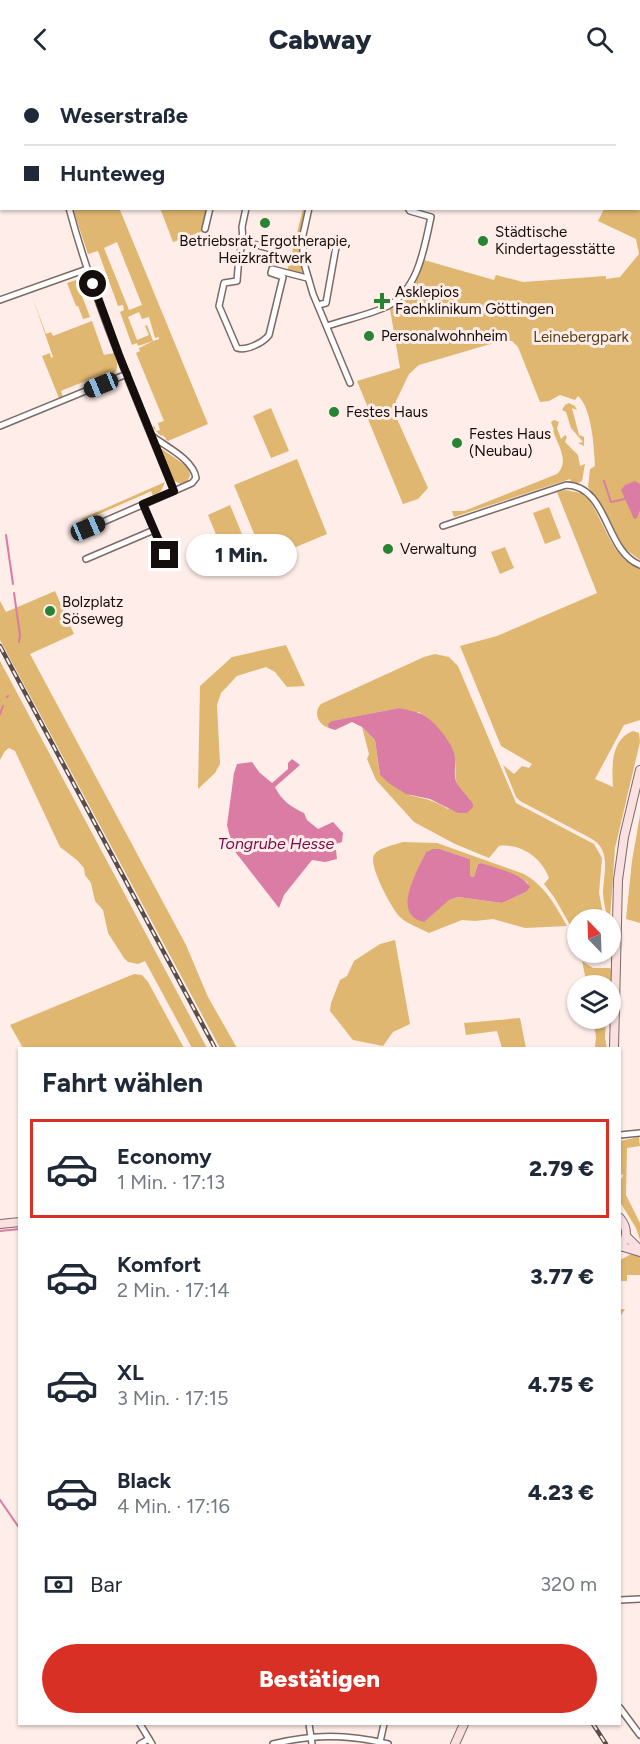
<!DOCTYPE html>
<html lang="de">
<meta charset="utf-8">
<style>
body{margin:0;font-family:Figtree,sans-serif;background:#f6f6f7;color:#1f2937;height:100vh;display:flex;flex-direction:column;font-size:22px;white-space:nowrap}
*{box-sizing:border-box;margin:0}
p{font-size:20px;color:#747a83}
.icon{flex:none;width:33px;height:33px;fill:none;stroke:currentColor;stroke-width:2;stroke-linecap:round;stroke-linejoin:round}
.map{position:relative;flex:1;overflow:hidden}
.panel{position:absolute;left:18px;top:969px;width:603px;height:678px;display:flex;flex-direction:column;background:#fff;border-radius:0px;box-shadow:0 2px 4px #0004}
.panel>*{flex:none}
.banner{position:absolute;left:0px;top:0px;width:640px;height:132px;box-shadow:0 2px 4px #0004;display:grid;align-content:center;height:132px;padding:0 24px;background:#fff}
.needle{width:39px;rotate:337deg}
.tools{position:absolute;left:567px;top:831px;display:grid;gap:12px}
.tools a{display:grid;place-items:center;width:54px;height:54px;border-radius:50%;background:#fff;box-shadow:0 2px 4px #0004;font-size:30px}
.end{position:absolute;width:27px;height:27px;margin:-14px;border:8px solid #150e0c;background:#fff;box-shadow:0 0 0 3px #fff}
.from{border-radius:50%}
.bubble{position:absolute;height:42px;border-radius:21px;background:#fff;box-shadow:0 2px 4px #0004;font-size:20px;font-weight:800;line-height:42px;text-align:center}
.car{position:absolute;width:18px;height:36px;margin:-18px -9px;border-radius:8px;box-shadow:0 0 4px 2px #0007;background:linear-gradient(#222 24%,#8ab4d8 0 40%,#222 0 76%,#8ab4d8 0 86%,#222 0)}
.banner b{display:flex;align-items:center;gap:21px;height:57px;font-size:22px}
.banner b+b{border-top:2px solid #e0e1e3}
.banner i{width:15px;height:15px;background:#1f2937}
ul{padding:0;list-style:none}
li{display:flex;align-items:center;gap:18px;height:99px;margin:0 12px 9px;padding:0 12px;border:3px solid transparent;border-radius:0px}
li div{flex:1}
li b{display:block;font-size:22px}
li em{font-style:normal;font-weight:800}
li.current{border-color:#d93025}
li>.icon{width:54px;height:54px;stroke-width:1.5}
h2{padding:0 24px;font-size:27px;line-height:72px}
.pay{display:flex;align-items:center;gap:15px;height:66px;padding:0 24px;font-size:22px}
.pay p{margin-inline-start:auto}
.action{display:flex;gap:12px;margin-top:auto;padding:12px 24px}
.action a{flex:1;height:69px;border-radius:36px;background:#d93025;color:#fff;font-size:24px;font-weight:800;line-height:69px;text-align:center}
header{display:flex;justify-content:space-between;align-items:center;height:78px;padding:0 24px;background:#fff;font-size:27px;font-weight:800}
.map>svg:first-child{display:block}
</style>
<header><svg class="icon" aria-label="back" viewBox="0 0 24 24"><path d="M15 5l-7 7 7 7"/></svg>Cabway<svg class="icon" aria-label="search" viewBox="0 0 24 24"><circle cx="10" cy="10" r="6"/><path d="M15 15l6 6"/></svg></header>
<div class="map">
<svg width="640" height="1666" viewBox="0 0 640 1666">
<rect width="100%" height="100%" fill="#feede8"/>
<g fill="#e0b770" fill-rule="evenodd">
<path d="M639,98l1,5v379l-16,-12 -27,-49 -9,-12 2,-18 5,-3c-1,-18 -3,-58 -17,-70l-3,4 -15,-5 -11,6 -9,1 -22,-55 -6,-6 -8,-1 -85,25 -10,9 -13,27v10l1,8 31,69 -10,11 -15,5 -38,-92 4,-2 -12,-29 43,-13 -10,-59 15,-14 19,-35 70,20 2,-5 27,7 83,-6v3l14,-2 19,-23 -3,-15 -38,-18 6,-12 35,-1z"/>
<polygon points="160,130 207,131 201,154 173,164"/>
<path d="M73,131h48l-1,1 88,214 -40,17 -3,-2 1,-1 -4,-3 -1,1 -8,-8 1,-3 2,6 4,-1 -2,-7 6,-2 -28,-68 4,-2 -1,-3 14,-7 -15,5 -1,-3 -5,2 -12,-33 4,-2 -1,-5 -5,1 -20,-55 -10,3zM117,164l25,63 -13,5 -25,-62zM139,234l3,7 7,-2 6,21 4,-1v2l-6,2 -6,-16 -2,1 4,9 -12,5 -9,-23z"/>
<polygon points="303,131 306,131 298,161 302,196 287,194"/>
<polygon points="76,202 90,239 83,241 78,228 76,228 67,205"/>
<path d="M32,218l14,38 5,-2 2,4 39,-15 12,34 10,-2c7,18 2,22 -15,29l-3,-5 -33,13 -2,1 2,6 -4,1 -17,-42 8,-3 1,5 2,-1z"/>
<polygon points="569,325 575,328 577,332 572,330 579,357 584,359 584,368 578,365 583,364 571,350 566,334 562,332 565,327"/>
<polygon points="271,330 289,373 271,380 253,338"/>
<path d="M554,342l5,2 -2,6 4,11 4,-4 2,2 -2,5 13,13 2,11 5,-2 -3,17 -6,3 -4,-1 -2,-4 -116,38 -2,-6h12l93,-37c13,-12 1,-29 -4,-43l1,-1 -3,-8z"/>
<polygon points="162,371 189,390 190,398 187,403 181,406 174,403 161,372"/>
<polygon points="297,381 327,456 265,482 234,407"/>
<polygon points="165,404 161,413 153,418 151,413 145,416 92,439 93,444 91,445 81,441"/>
<path d="M565,412l16,3 5,3c17,20 26,66 54,72v152l-16,5 -29,54 18,8c-1,-19 -3,-47 20,-56l6,2 1,9 -25,106 -5,71h-3c-1,-9 -4,-19 -4,-28 1,-18 8,-41 -11,-52l-72,-38 -4,-4 -13,-32 11,9 8,-8 7,2 3,-4 -31,-18 -41,-100 37,-10 100,-43 -40,-101z"/>
<polygon points="230,427 251,478 229,488 208,437"/>
<polygon points="549,429 561,460 545,466 533,435"/>
<polygon points="505,469 514,490 500,496 491,474"/>
<polygon points="55,513 74,556 30,576 186,867 208,919 237,970 220,970 0,562 0,523 6,534"/>
<polygon points="286,567 305,608 287,609 275,594 266,589 237,598 221,615 217,627 220,686 215,695 198,711 200,608 232,579"/>
<path d="M435,576l14,3 9,9 58,137 78,41 8,14 -3,35 5,26 -26,1 -1,17 -23,-40 -10,-13 5,-6c-7,-20 -28,-35 -50,-32l-10,12 -34,-14 -41,-22 -38,-42 -9,-21 2,-5 -7,-27 13,13 5,35c8,5 24,19 33,21 13,3 23,5 35,13l22,-10c-23,-18 -10,-29 -17,-47 -6,-17 -22,-28 -34,-40l-7,1 -13,-5 -66,13 -4,3v4c-11,-3 -16,-16 -8,-24l103,-47z"/>
<polygon points="0,583 207,970 192,970 145,883 138,886 128,884 124,880 108,855 103,832 95,823 91,805 85,797 84,790 77,782 60,769 15,673 9,670 5,673 0,682"/>
<polygon points="640,737 640,845 626,841 632,783"/>
<path d="M403,764l34,1 87,31c22,13 31,31 43,52l-42,2 -32,-9 -18,2 -13,-1 -33,13c-9,-5 -22,-9 -29,-16 -8,-8 -32,-52 -26,-62 5,-8 21,-10 29,-13zM440,771l30,10v17l4,1 4,-13 3,-1 43,17 4,3 -2,9 -24,11 -44,-6 -9,3 -38,-15 15,-33z"/>
<polygon points="395,862 410,946 393,954 383,968 353,962 330,933 331,925 340,902 347,898 354,883 380,866"/>
<polygon points="582,883 593,890 610,890 612,894 611,914 610,908 587,907"/>
<polygon points="134,896 142,897 148,904 184,970 23,970 10,947"/>
<polygon points="520,940 526,970 502,970 497,953 466,957 464,945"/>
<polygon points="593,941 606,941 605,960 607,970 595,969 596,959"/>
<polygon points="639,1059 640,1068 627,1070 626,1117 640,1145 640,1162 636,1150 620,1124 620,1100 622,1100 623,1097 621,1096 620,1063"/>
<polygon points="633,1175 640,1179 640,1197 627,1197 627,1203 620,1203 620,1231 625,1231 620,1239 620,1329 620,1182"/>
</g>
<g fill="#da7ca3">
<polygon points="635,403 640,406 640,432 637,440 634,441 621,412 625,407"/>
<path d="M399,630c5,1 18,4 22,6 13,6 29,26 33,39 3,9 -1,19 2,28 4,9 12,15 17,23v3l-6,6h-9l-28,-14 -24,-5 -16,-10 -10,-9 -5,-35 -13,-13 -10,-5 -17,8 -6,-2 -1,-4 4,-3z"/>
<path d="M292,681l8,6 -25,22c6,13 16,20 29,26l3,7 11,9 15,-7 10,11 -1,9 -6,2 -5,5 5,1 1,9 -12,3 -13,-2 -28,35 -5,13 -46,-59 -6,-24 7,-52 3,-9 15,-2 7,10 13,11 16,-14v-6z"/>
<path d="M433,771h7l30,10v17l4,1 4,-13 3,-1c14,5 41,10 49,24l-4,5 -24,11 -44,-6 -9,3 -25,22c-34,-7 -6,-52 2,-70z"/>
</g>
<g fill="none" stroke-linecap="round" stroke-linejoin="round">
<g stroke="#da7ca3" stroke-width="2">
<polyline points="604,403 611,424 625,421"/>
<polyline points="6,457 13,506"/>
<polyline points="14,515 20,557 19,564"/>
<polyline points="7,619 8,618"/>
<polyline points="0,636 3,628"/>
<polyline points="0,1153 20,1151"/>
<polyline points="0,1422 20,1451"/>
</g>
<defs>
<g id="street">
<polyline points="42,0 42,2"/>
<polyline points="337,0 339,2"/>
<polyline points="572,0 572,2"/>
<polyline points="159,2 162,0"/>
<polyline points="323,2 325,0"/>
<polyline points="344,2 345,0"/>
<polyline points="426,2 427,0"/>
<polyline points="612,2 612,0"/>
<polyline points="0,101 2,101"/>
<path d="M69,130c26,97 67,190 105,283l18,-8 4,-5c-3,-19 -30,-31 -44,-42"/>
<polyline points="246,130 242,149 243,163 275,172"/>
<polyline points="309,130 303,157 303,182 313,216 350,305"/>
<polyline points="205,151 210,130"/>
<path d="M243,163l-4,15 -2,25 -13,2 -5,23 18,42c9,3 26,-5 32,-13l14,-58 -12,-4 1,-4 35,9"/>
<polyline points="0,222 87,191"/>
<polyline points="318,227 326,225 336,169"/>
<path d="M327,248c17,-6 45,-12 61,-20 31,-18 36,-58 43,-89l-21,-6 -2,-3"/>
<polyline points="0,348 127,296"/>
<polyline points="143,426 165,477"/>
<path d="M443,448l123,-41c43,1 38,66 74,80"/>
<polyline points="80,454 174,413"/>
<polyline points="86,481 154,452"/>
<polyline points="620,1057 640,1055"/>
<polyline points="620,1522 640,1521"/>
<polyline points="620,1630 640,1657"/>
<polyline points="140,1646 152,1666"/>
<polyline points="309,1646 312,1666"/>
<polyline points="380,1664 384,1646"/>
<polyline points="140,1666 149,1661"/>
<path d="M273,1666c40,-10 75,-10 115,0"/>
</g>
<g id="secondary">
<polyline points="634,0 634,2"/>
<polyline points="639,38 640,45"/>
<polyline points="614,970 618,802 624,759 640,692"/>
<path d="M620,1140c8,10 8,20 0,29"/>
<polyline points="0,1146 20,1144"/>
<polyline points="626,1158 640,1172"/>
<polyline points="620,1168 640,1174"/>
<polyline points="455,1666 464,1646"/>
</g>
</defs>
<use href="#street" stroke="#7c6a65" stroke-width="8"/>
<use href="#secondary" stroke="#7c6a65" stroke-width="10"/>
<use href="#street" stroke="#fff" stroke-width="5"/>
<use href="#secondary" stroke="#fae0e1" stroke-width="8"/>
<defs>
<g id="rail">
<polyline points="0,568 215,970"/>
<polyline points="593,1646 606,1666"/>
</g>
</defs>
<use href="#rail" stroke="#574e4b" stroke-width="4.5"/>
<use href="#rail" stroke="#feede8" stroke-width="2" stroke-dasharray="7" stroke-linecap="butt"/>
</g>
<g fill="none" stroke-linecap="round" stroke-linejoin="round">
<polyline stroke="#150e0c" stroke-width="8" points="93,206 119,277 174,413 143,426 165,477"/>
</g>
<g fill="#288333" stroke="#feede8" stroke-width="2">
<circle cx="265" cy="145" r="6"/>
<circle cx="483" cy="163" r="6"/>
<path d="M379 214h6v6h6v6h-6v6h-6v-6h-6v-6h6z"/>
<circle cx="369" cy="258" r="6"/>
<circle cx="334" cy="334" r="6"/>
<circle cx="457" cy="365" r="6"/>
<circle cx="388" cy="471" r="6"/>
<circle cx="50" cy="533" r="6"/>
</g>
<g text-anchor="middle" dominant-baseline="central" stroke-width="6" stroke-linejoin="round" paint-order="stroke">
<g font-size="15" fill="#150e0c" stroke="#feede8" text-anchor="start">
<text x="495" y="154">Städtische<tspan x="495" dy="17">Kindertagesstätte</tspan></text>
<text x="265" y="163" text-anchor="middle">Betriebsrat, Ergotherapie,<tspan x="265" dy="17">Heizkraftwerk</tspan></text>
<text x="395" y="214">Asklepios<tspan x="395" dy="17">Fachklinikum Göttingen</tspan></text>
<text x="381" y="258">Personalwohnheim</text>
<text x="346" y="334">Festes Haus</text>
<text x="469" y="356">Festes Haus<tspan x="469" dy="17">(Neubau)</tspan></text>
<text x="400" y="471">Verwaltung</text>
<text x="62" y="524">Bolzplatz<tspan x="62" dy="17">Söseweg</tspan></text>
</g>
<g font-size="15" fill="#543f18" stroke="#feede8">
<text x="581" y="259">Leinebergpark</text>
</g>
<g font-size="16" font-style="italic" fill="#7d0649" stroke="#feede8">
<text x="276" y="765">Tongrube Hesse</text>
</g>
</g>
</svg>
<div class="tools">
<a><svg class="needle" viewBox="-14 -14 28 28"><path d="M0-13l5 13h-10z" fill="#e53935"/><path d="M0 13l5-13h-10z" fill="#747a83"/></svg></a>
<a><svg class="icon" aria-label="layers" viewBox="0 0 24 24"><path d="M12 4l9 5-9 5-9-5zM3 14l9 5 9-5"/></svg></a>
</div>
<i class="end from" style="left:93px;top:206px"></i>
<i class="end" style="left:165px;top:477px"></i>
<div class="bubble" style="left:186px;top:456px;width:111px">1 Min.</div>
<i class="car" style="left:101px;top:307px;rotate:248deg"></i>
<i class="car" style="left:88px;top:450px;rotate:67deg"></i>
<div class="banner">
<b><i class="from"></i>Weserstraße</b>
<b><i></i>Hunteweg</b>
</div>
<section class="panel">
<h2>Fahrt wählen</h2>
<ul>
<li class="current"><svg class="icon" aria-label="car" viewBox="0 0 24 24"><path d="M5 17H2v-5l4-1 3-4h7l3 4 3 1v5h-3M9 17h6M6 11h13"/><circle cx="7" cy="17" r="2"/><circle cx="17" cy="17" r="2"/></svg><div><b>Economy</b><p>1 Min. · 17:13</p></div><em>2.79 €</em></li>
<li><svg class="icon" aria-label="car" viewBox="0 0 24 24"><path d="M5 17H2v-5l4-1 3-4h7l3 4 3 1v5h-3M9 17h6M6 11h13"/><circle cx="7" cy="17" r="2"/><circle cx="17" cy="17" r="2"/></svg><div><b>Komfort</b><p>2 Min. · 17:14</p></div><em>3.77 €</em></li>
<li><svg class="icon" aria-label="car" viewBox="0 0 24 24"><path d="M5 17H2v-5l4-1 3-4h7l3 4 3 1v5h-3M9 17h6M6 11h13"/><circle cx="7" cy="17" r="2"/><circle cx="17" cy="17" r="2"/></svg><div><b>XL</b><p>3 Min. · 17:15</p></div><em>4.75 €</em></li>
<li><svg class="icon" aria-label="car" viewBox="0 0 24 24"><path d="M5 17H2v-5l4-1 3-4h7l3 4 3 1v5h-3M9 17h6M6 11h13"/><circle cx="7" cy="17" r="2"/><circle cx="17" cy="17" r="2"/></svg><div><b>Black</b><p>4 Min. · 17:16</p></div><em>4.23 €</em></li>
</ul>
<div class="pay"><svg class="icon" aria-label="cash" viewBox="0 0 24 24"><path d="M3 7h18v10H3z"/><circle cx="12" cy="12" r="2"/></svg>Bar<p>320 m</p></div>
<div class="action"><a>Bestätigen</a></div>
</section>
</div>
